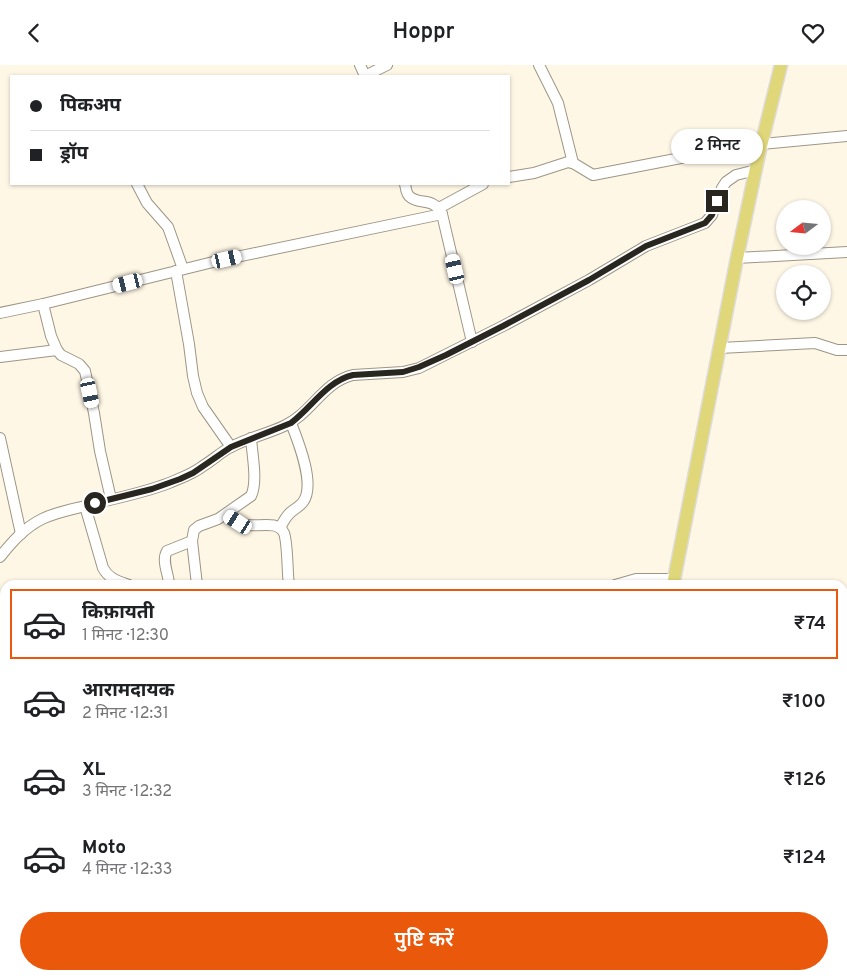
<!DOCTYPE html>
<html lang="hi">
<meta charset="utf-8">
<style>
body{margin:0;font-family:Overpass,"Noto Sans Devanagari",sans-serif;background:#f6f6f6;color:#202124;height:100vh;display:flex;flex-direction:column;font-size:19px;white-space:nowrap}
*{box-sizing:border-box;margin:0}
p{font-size:16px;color:#757577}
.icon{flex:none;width:28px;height:28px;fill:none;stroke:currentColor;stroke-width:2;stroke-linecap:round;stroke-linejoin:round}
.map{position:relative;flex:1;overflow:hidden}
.drawer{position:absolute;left:0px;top:515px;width:848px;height:400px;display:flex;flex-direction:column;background:#fff;border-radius:15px 15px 0 0;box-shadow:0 1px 4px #0004}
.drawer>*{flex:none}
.top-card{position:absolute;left:10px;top:10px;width:500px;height:110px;border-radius:0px;box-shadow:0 1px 4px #0004;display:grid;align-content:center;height:110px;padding:0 20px;background:#fff}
.needle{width:32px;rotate:254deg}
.buttons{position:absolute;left:776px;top:135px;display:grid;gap:10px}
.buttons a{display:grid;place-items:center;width:55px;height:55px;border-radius:50%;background:#fff;box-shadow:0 1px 4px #0004;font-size:25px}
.end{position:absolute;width:22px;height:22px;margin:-11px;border:6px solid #292620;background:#fff;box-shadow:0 0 0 2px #fff}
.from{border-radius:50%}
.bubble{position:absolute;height:35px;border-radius:18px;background:#fff;box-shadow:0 1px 4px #0004;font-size:16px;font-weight:600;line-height:35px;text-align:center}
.car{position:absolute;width:15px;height:30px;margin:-15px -8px;border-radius:6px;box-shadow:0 0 4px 1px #0007;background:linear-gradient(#fff 24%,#345 0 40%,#fff 0 76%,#345 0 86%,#fff 0)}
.top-card b{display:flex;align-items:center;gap:18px;height:48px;font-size:19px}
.top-card b+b{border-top:1px solid #e0e0e0}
.top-card i{width:12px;height:12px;background:#202124}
ul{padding:9px 0 0;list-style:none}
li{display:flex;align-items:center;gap:15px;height:70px;margin:0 10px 8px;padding:0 10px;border:2px solid transparent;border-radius:0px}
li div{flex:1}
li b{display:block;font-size:19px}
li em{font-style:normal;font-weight:600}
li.on{border-color:#ea580c}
li>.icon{width:45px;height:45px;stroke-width:1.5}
.action{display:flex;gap:10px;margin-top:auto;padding:10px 20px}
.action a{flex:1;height:58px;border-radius:30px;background:#ea580c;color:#fff;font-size:20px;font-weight:600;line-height:58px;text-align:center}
header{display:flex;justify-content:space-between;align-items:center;height:65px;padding:0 20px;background:#fff;font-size:22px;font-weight:600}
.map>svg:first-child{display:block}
</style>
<header><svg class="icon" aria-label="back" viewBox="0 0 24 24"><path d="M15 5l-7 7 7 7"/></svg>Hoppr<svg class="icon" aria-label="heart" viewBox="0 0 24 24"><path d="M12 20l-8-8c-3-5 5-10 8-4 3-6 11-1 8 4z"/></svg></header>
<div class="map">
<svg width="847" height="915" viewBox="0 0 847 915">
<rect width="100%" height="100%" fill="#fff7e6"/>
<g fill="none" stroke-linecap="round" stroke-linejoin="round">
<defs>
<g id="minor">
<polyline points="360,0 365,11"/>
<polyline points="539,0 558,38 573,98"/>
<polyline points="365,11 387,0"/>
<polyline points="761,79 847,71"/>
<polyline points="509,112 534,108 568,97 573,98 593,110 717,86 724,85 734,88 759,89"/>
<polyline points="137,119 147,138 168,162 183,204"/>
<path d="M405,119c1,4 1,9 4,12 10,10 24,0 33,18l30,128"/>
<polyline points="439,143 483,119"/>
<polyline points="737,193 847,187"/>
<polyline points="176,206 189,279 193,311 197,328 203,342 231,382"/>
<polyline points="43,239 51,271 57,285 61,290 79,299 85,306 94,348 100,386 111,434"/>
<polyline points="0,248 43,239 217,196 442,149"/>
<polyline points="720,283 815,278 837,285 847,285"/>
<polyline points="0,292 57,285"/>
<polyline points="0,373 21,469"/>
<path d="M85,441l18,62c6,11 15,13 26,17"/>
<path d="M226,449c7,4 13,9 21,11 11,2 31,-5 37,8 4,11 3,39 5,52"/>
<path d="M280,463c3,-6 6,-12 11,-16 4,-3 9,-6 12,-10 13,-17 -5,-61 -12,-79"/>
<path d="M0,492c12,-15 24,-29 42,-38 12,-6 26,-9 39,-12 30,-8 60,-13 88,-24 12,-5 24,-9 34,-17 10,-6 18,-14 28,-19 17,-9 36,-13 53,-21 27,-12 39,-44 69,-51l50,-3 16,-4 84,-42 86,-46 57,-34 59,-23 7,-8 10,-27 4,-6 10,-7 20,-5"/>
<path d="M169,520c0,-11 -8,-24 -2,-34l25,-10"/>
<path d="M197,520l-5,-44 2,-11 5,-4 19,-7 33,-23c7,-14 1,-42 0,-58"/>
<polyline points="615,520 636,514 675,514"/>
<polyline points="842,647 847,646"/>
<polyline points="842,715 847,714"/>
<polyline points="842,799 847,798"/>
<polyline points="758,910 759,915"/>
<polyline points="330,915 351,910"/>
</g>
<g id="major">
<polyline points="673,520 737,193 759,89 781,0"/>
<polyline points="596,915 597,910"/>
</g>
</defs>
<use href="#minor" stroke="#9d9686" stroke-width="12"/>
<use href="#major" stroke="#dddcdb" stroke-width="15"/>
<use href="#minor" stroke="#fff" stroke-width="10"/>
<use href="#major" stroke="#e0d77b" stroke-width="12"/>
</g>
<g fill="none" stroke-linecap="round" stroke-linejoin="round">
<path stroke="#292620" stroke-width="6" d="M95,438l57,-14 28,-10 13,-6 38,-26 60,-24c21,-16 36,-42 62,-48l50,-3 16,-5 27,-12 57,-29 86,-46 57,-34 59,-23 7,-8 5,-14"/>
</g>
</svg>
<div class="buttons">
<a><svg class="needle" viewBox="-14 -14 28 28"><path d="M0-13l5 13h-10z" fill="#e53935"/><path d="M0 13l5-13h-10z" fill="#757577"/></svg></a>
<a><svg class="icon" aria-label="locate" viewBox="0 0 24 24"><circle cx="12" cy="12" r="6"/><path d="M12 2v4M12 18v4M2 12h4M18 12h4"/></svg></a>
</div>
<i class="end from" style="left:95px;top:438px"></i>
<i class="end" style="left:717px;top:136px"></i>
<div class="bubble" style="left:671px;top:64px;width:92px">2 मिनट</div>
<i class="car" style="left:227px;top:194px;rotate:77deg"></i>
<i class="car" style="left:455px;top:204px;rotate:347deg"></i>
<i class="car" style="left:128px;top:218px;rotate:256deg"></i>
<i class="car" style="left:90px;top:328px;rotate:168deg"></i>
<i class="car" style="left:238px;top:457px;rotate:302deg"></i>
<div class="top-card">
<b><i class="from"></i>पिकअप</b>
<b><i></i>ड्रॉप</b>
</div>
<section class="drawer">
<ul>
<li class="on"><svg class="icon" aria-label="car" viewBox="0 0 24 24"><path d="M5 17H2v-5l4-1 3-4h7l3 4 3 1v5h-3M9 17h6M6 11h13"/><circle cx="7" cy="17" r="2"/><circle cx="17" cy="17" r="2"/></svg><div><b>किफ़ायती</b><p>1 मिनट · 12:30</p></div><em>₹74</em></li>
<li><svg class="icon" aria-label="car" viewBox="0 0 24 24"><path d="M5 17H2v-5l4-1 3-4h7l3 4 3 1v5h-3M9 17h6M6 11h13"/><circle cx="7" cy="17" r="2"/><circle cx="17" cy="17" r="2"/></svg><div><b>आरामदायक</b><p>2 मिनट · 12:31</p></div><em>₹100</em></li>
<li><svg class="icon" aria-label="car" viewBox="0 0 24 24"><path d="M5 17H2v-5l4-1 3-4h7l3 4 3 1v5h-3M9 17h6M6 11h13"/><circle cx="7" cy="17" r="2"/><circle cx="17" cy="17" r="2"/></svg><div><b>XL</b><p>3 मिनट · 12:32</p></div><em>₹126</em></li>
<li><svg class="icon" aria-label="car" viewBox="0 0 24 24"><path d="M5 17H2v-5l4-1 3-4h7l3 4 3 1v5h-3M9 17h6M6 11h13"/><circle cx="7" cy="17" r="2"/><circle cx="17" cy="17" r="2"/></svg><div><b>Moto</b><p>4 मिनट · 12:33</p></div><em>₹124</em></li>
</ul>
<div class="action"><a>पुष्टि करें</a></div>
</section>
</div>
